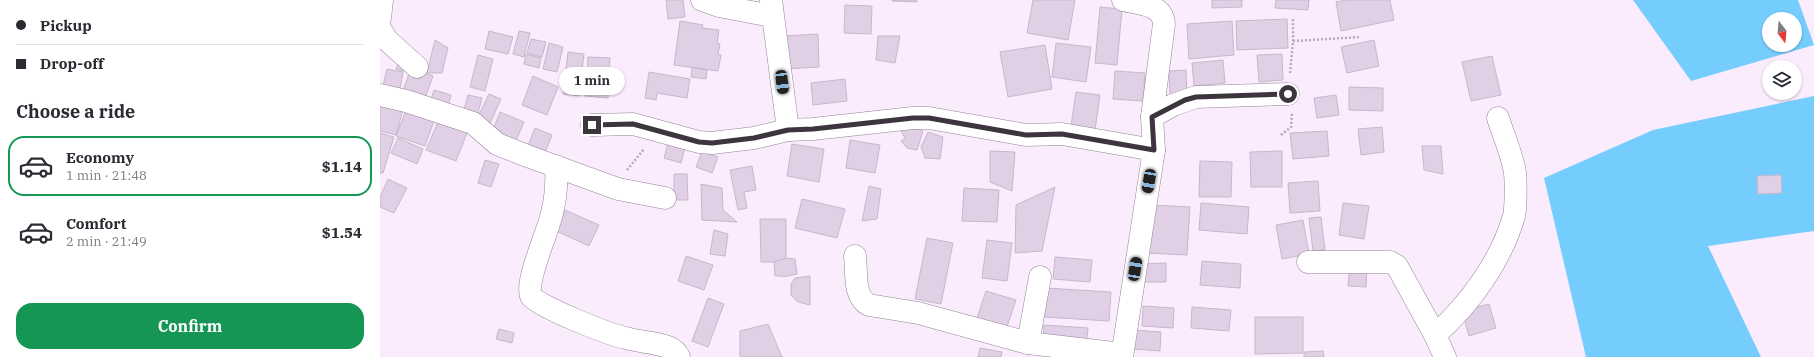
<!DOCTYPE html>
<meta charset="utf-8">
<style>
body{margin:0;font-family:"IBM Plex Serif",serif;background:#f7f7f7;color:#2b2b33;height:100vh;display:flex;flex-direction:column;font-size:15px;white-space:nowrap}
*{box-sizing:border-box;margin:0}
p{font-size:13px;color:#7c7c81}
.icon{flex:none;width:22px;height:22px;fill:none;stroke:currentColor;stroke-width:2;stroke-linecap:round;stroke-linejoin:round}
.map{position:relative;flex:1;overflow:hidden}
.panel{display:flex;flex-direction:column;background:#fff;width:380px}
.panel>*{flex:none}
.hud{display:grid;align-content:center;height:88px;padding:0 16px;background:#fff}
.needle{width:26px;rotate:164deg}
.fabs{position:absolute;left:1382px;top:12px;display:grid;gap:8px}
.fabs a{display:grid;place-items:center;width:40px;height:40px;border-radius:50%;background:#fff;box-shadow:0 1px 3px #0004;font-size:20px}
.end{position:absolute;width:18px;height:18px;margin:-9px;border:5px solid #3c353d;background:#fff;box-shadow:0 0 0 2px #fff}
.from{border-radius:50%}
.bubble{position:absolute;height:28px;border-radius:14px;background:#fff;box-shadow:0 1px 3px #0004;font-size:13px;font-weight:700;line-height:28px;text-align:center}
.car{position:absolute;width:12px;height:24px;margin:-12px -6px;border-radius:5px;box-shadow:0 0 3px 1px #0007;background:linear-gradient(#222 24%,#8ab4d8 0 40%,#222 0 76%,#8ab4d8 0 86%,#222 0)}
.hud b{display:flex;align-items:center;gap:14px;height:38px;font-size:15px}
.hud b+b{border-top:1px solid #e1e1e2}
.hud i{width:10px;height:10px;background:#2b2b33}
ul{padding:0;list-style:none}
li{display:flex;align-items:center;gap:12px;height:60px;margin:0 8px 6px;padding:0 8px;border:2px solid transparent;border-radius:16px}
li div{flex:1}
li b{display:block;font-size:15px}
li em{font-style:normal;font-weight:700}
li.on{border-color:#159655}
li>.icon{width:36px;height:36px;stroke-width:1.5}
h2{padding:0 16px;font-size:18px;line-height:48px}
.cta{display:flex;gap:8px;margin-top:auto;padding:8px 16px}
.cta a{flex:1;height:46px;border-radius:16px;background:#159655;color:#fff;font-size:16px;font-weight:700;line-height:46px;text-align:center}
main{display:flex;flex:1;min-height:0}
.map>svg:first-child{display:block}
</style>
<main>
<section class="panel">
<div class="hud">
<b><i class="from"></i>Pickup</b>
<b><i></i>Drop-off</b>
</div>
<h2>Choose a ride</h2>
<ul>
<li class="on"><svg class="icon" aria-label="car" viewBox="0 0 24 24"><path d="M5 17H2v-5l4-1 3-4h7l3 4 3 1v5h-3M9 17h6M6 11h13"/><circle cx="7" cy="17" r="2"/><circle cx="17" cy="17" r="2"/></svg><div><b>Economy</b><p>1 min · 21:48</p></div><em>$1.14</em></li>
<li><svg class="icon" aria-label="car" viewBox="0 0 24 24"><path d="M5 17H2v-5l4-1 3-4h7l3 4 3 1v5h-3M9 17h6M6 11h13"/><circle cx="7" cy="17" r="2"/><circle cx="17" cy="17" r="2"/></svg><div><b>Comfort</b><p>2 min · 21:49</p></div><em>$1.54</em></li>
</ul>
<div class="cta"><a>Confirm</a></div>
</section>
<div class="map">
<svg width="1434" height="357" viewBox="0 0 1434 357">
<rect width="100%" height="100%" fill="#faecfd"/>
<g fill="#75cdfd" fill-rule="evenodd">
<path d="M1253,0h165l16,45 -123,36zM1389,19h26v26h-26z"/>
<polygon points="1434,96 1434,231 1328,246 1381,357 1206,357 1164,178 1273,130"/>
</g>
<g fill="#e1d0e5" stroke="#c7b7ca">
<polygon points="286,0 303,0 305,17 288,19"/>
<polygon points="512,0 537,0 537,2 512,1"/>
<polygon points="653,0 695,0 688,40 647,33"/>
<polygon points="832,0 862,0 862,7 832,8"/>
<polygon points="896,0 929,0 928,10 895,8"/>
<polygon points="966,0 1010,0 1014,20 961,31 956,2"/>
<polygon points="465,5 492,6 491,34 464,33"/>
<polygon points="720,7 742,9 737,65 715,63"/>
<polygon points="907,19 908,48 857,50 856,21"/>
<polygon points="300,21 323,25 322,28 339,30 337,43 340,44 338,54 341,55 338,71 294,65"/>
<polygon points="852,21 854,55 809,59 807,24"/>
<polygon points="109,31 133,37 128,54 105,49"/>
<polygon points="139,31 150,33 144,57 133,54"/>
<polygon points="438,34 439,67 404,69 402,36"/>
<polygon points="498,36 520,36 515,63 496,60"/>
<polygon points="151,39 166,42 162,57 147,53"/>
<polygon points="55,40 68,48 62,73 47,73"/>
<polygon points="994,40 999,66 967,73 961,47"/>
<polygon points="169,43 183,47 177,72 163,69"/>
<polygon points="676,43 711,47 706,82 672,77"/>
<polygon points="665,45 672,89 628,97 620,52"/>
<polygon points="188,52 204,54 199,96 183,94"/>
<polygon points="146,54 161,58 159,68 144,64"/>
<polygon points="902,54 903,80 879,82 877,55"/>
<polygon points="98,55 113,59 105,91 90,87"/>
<polygon points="1112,56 1121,95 1091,101 1082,62"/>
<polygon points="208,57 230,58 228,98 205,96"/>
<polygon points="843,60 845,83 814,86 812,63"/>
<polygon points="19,61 28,72 16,69"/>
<polygon points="31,68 53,76 44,101 22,93"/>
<polygon points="312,68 327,70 326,79 311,77"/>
<polygon points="7,69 23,72 20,89 3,86"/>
<polygon points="806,70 807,94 790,95 789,71"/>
<polygon points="735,71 765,73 763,101 733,99"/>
<polygon points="269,72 310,79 307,98 277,93 276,100 265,98"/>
<polygon points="153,76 178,87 167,115 142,105"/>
<polygon points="465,79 467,101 433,105 431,83"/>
<polygon points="969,87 1003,88 1003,111 969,110"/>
<polygon points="54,90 71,95 67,111 49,106"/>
<polygon points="696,92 720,95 715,130 691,126"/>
<polygon points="109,94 121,99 108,128 95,123"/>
<polygon points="88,95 102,98 98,113 84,110"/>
<polygon points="956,95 959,115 937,118 934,98"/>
<polygon points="0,99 24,106 16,135 0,131"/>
<polygon points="27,108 55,118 45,146 16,136"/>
<polygon points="120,112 144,122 135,143 111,134"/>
<polygon points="60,117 89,128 76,161 46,150"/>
<polygon points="526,124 543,131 537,150 527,148 521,141 525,138 520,129"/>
<polygon points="1002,127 1004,152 981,155 978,129"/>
<polygon points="155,128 172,135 162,160 145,153"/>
<polygon points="947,131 949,156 913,159 910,133"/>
<polygon points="548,132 563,137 560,159 545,158 541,147"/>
<polygon points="0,133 14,137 3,173 0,173"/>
<polygon points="290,135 307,140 301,163 284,158"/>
<polygon points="18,138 43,149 37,164 11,153"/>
<polygon points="470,140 500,145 495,173 466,168"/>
<polygon points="412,144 444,149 439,182 407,176"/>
<polygon points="1042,146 1061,146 1063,174 1044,170"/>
<polygon points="322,151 338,157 332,173 316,167"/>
<polygon points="610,151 635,152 632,191 610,182"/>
<polygon points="902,151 902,187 871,187 870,152"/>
<polygon points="105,160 119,164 111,187 98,183"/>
<polygon points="820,161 852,162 851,197 819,197"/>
<polygon points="372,166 376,190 364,192 367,208 358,210 350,170"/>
<polygon points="294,174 307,174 308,200 294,200"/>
<polygon points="1401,175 1402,193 1378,194 1377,176"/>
<polygon points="8,179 27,188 14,213 0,207 0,197"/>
<polygon points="938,181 940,211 910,213 908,183"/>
<polygon points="321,184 342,188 343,210 357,222 322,220"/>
<polygon points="489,186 501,189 497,219 482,221"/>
<polygon points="675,187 662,251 635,253 636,205"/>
<polygon points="584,188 619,190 617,222 582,221"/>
<polygon points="422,199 465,209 457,238 415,228"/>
<polygon points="821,203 869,207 867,234 819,230"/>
<polygon points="963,203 989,206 984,239 959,235"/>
<polygon points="770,205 810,207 807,255 767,253"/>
<polygon points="185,210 219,225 209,246 176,231"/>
<polygon points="941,217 945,250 933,251 929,218"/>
<polygon points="380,219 406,219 406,262 381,262"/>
<polygon points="923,220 929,254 902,259 896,225"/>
<polygon points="334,230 348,234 345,256 330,254"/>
<polygon points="547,238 573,243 561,304 535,299"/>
<polygon points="607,240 632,243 627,281 602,278"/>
<polygon points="306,256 333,265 324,290 298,281"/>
<polygon points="675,257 712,260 710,282 673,279"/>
<polygon points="407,258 415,259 417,274 403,277 402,276 395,276 394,262"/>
<polygon points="822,261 861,264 860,288 820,285"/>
<polygon points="786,263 786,282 758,282 758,264"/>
<polygon points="970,265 987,266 986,287 968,286"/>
<polygon points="430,276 430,305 418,302 411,295 411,284 415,278"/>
<polygon points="666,288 731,292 729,321 664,317"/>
<polygon points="606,291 636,300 626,330 596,321"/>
<polygon points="328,298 344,304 328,347 312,341"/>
<polygon points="1109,304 1116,328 1089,336 1082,311"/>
<polygon points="763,306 794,308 793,328 762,326"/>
<polygon points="812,307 851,310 849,331 811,328"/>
<polygon points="875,317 923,317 923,353 875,354"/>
<polygon points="388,324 402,357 360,357 360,331"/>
<polygon points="664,325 708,328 706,346 663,343"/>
<polygon points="119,329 134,333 132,343 116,339"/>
<polygon points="754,330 781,332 780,351 753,349"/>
<polygon points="600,348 622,352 621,357 598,357"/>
<polygon points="943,351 944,357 924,357 924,352"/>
</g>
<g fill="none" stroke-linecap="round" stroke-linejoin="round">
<defs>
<g id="minor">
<polyline points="322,0 339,6 392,16"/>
<polyline points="391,0 408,130"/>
<polyline points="0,18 2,0"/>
<polyline points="0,29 7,40 37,67"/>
<polyline points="0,95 26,101 93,123 117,144 150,157 238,189 285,198"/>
<polyline points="772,117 793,105 816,97 908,94"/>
<polyline points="212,125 253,124 319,142 332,143 374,138 408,130 433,129 533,118 549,118 646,135 682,134 774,150"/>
<path d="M176,166c1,16 0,31 -4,47 -4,19 -27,68 -21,83 8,11 79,39 95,42 13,4 29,4 42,9 5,2 9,5 11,10"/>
<path d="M475,256c2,16 -2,41 14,49l49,8 110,30 94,11"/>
<polyline points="928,262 1010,262 1017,266 1055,335 1065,357"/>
<path d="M1055,335c35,-31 66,-74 79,-119 2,-9 2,-33 1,-43 -2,-16 -12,-39 -17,-55"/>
<polyline points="648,343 660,277"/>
<path d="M742,357l32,-207 -2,-33 12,-93c-1,-20 -24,-20 -41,-24"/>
</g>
</defs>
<use href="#minor" stroke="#928395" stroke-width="23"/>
<g stroke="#b5aab7" stroke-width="2.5" stroke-dasharray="2 2" stroke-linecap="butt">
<polyline points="913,41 981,37"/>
<polyline points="910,73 913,41 913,19"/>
<polyline points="901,135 911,127 912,113"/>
<polyline points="247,170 264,149"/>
</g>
<use href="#minor" stroke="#fff" stroke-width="22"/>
</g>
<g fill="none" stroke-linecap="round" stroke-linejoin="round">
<polyline stroke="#3c353d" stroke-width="5" points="212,125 253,124 319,142 332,143 374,138 408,130 433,129 533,118 549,118 646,135 682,134 774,150 772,117 805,100 816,97 908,94"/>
</g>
</svg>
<div class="fabs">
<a><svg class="needle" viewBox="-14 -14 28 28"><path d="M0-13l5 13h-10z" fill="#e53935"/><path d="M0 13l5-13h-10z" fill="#7c7c81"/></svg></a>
<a><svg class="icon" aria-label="layers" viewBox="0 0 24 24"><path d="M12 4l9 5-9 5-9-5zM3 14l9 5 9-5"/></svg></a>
</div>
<i class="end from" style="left:908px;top:94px"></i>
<i class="end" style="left:212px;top:125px"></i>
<div class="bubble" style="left:179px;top:67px;width:66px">1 min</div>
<i class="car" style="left:402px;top:82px;rotate:173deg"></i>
<i class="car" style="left:769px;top:181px;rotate:190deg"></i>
<i class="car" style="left:755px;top:269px;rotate:9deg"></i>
</div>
</main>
